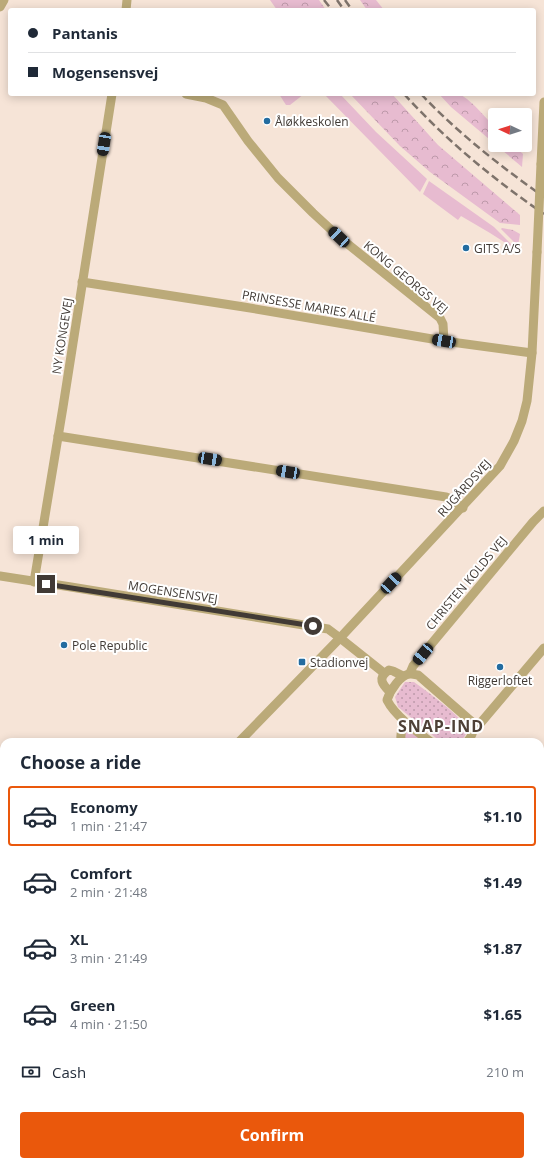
<!DOCTYPE html>
<meta charset="utf-8">
<style>
body{margin:0;font-family:"Open Sans",sans-serif;background:#f6f6f7;color:#1f2937;height:100vh;display:flex;flex-direction:column;font-size:15px;white-space:nowrap}
*{box-sizing:border-box;margin:0}
p{font-size:13px;color:#747a83}
.icon{flex:none;width:22px;height:22px;fill:none;stroke:currentColor;stroke-width:2;stroke-linecap:round;stroke-linejoin:round}
.map{position:relative;flex:1;overflow:hidden}
.sheet{position:absolute;left:0px;top:738px;width:544px;height:428px;display:flex;flex-direction:column;background:#fff;border-radius:12px 12px 0 0;box-shadow:0 2px 10px #0003}
.sheet>*{flex:none}
.hud{position:absolute;left:8px;top:8px;width:528px;height:88px;border-radius:4px;box-shadow:0 2px 10px #0003;display:grid;align-content:center;height:88px;padding:0 20px;background:#fff}
.needle{width:26px;rotate:274deg}
.buttons{position:absolute;left:488px;top:108px;display:grid;gap:8px}
.buttons a{display:grid;place-items:center;width:44px;height:44px;border-radius:4px;background:#fff;box-shadow:0 2px 10px #0003;font-size:20px}
.end{position:absolute;width:18px;height:18px;margin:-9px;border:5px solid #413a35;background:#fff;box-shadow:0 0 0 2px #fff}
.from{border-radius:50%}
.bubble{position:absolute;height:28px;border-radius:4px;background:#fff;box-shadow:0 2px 10px #0003;font-size:13px;font-weight:700;line-height:28px;text-align:center}
.car{position:absolute;width:12px;height:24px;margin:-12px -6px;border-radius:5px;box-shadow:0 0 3px 1px #0007;background:linear-gradient(#222 24%,#8ab4d8 0 40%,#222 0 76%,#8ab4d8 0 86%,#222 0)}
.hud b{display:flex;align-items:center;gap:14px;height:38px;font-size:15px}
.hud b+b{border-top:1px solid #e0e1e3}
.hud i{width:10px;height:10px;background:#1f2937}
ul{padding:0;list-style:none}
li{display:flex;align-items:center;gap:12px;height:60px;margin:0 8px 6px;padding:0 12px;border:2px solid transparent;border-radius:4px}
li div{flex:1}
li b{display:block;font-size:15px}
li em{font-style:normal;font-weight:700}
li.selected{border-color:#ea580c}
li>.icon{width:36px;height:36px;stroke-width:1.5}
h2{padding:0 20px;font-size:18px;line-height:48px}
.pay{display:flex;align-items:center;gap:10px;height:44px;padding:0 20px;font-size:15px}
.pay p{margin-inline-start:auto}
.button{display:flex;gap:8px;margin-top:auto;padding:8px 20px}
.button a{flex:1;height:46px;border-radius:4px;background:#ea580c;color:#fff;font-size:16px;font-weight:700;line-height:46px;text-align:center}
.map>svg:first-child{display:block}
</style>
<div class="map">
<svg width="544" height="1166" viewBox="0 0 544 1166">
<defs>
<pattern id="forest-crowns" width="20" height="18" patternUnits="userSpaceOnUse"><rect width="20" height="18" fill="#e7bbd0"/><path d="M2 6a3 3 0 1 1 6 0M12 15a3 3 0 1 1 6 0" fill="none" stroke="#bd99aa"/></pattern>
<pattern id="park-dots" width="8" height="8" patternUnits="userSpaceOnUse"><rect width="8" height="8" fill="#e7bbd0"/><path d="M2 2h.1M6 6h.1" fill="none" stroke="#bd99aa" stroke-width="1.8" stroke-linecap="round"/></pattern>
<pattern id="garden-furrows" width="10" height="10" patternUnits="userSpaceOnUse"><rect width="10" height="10" fill="#e7bbd0"/><path d="M-1 1l2-2M0 10L10 0M9 11l2-2" fill="none" stroke="#bd99aa"/></pattern>
</defs>
<rect width="100%" height="100%" fill="#f6e4d7"/>
<g fill="#e7bbd0">
<polygon points="279,94 304,94 290,105 286,105"/>
<polygon points="324,94 340,94 376,132 427,179 420,192"/>
<polygon points="429,181 494,227 518,251 490,233 461,216 458,220 423,194"/>
<polygon points="408,729 419,738 419,739 417,742 407,742 404,735"/>
<polygon points="540,1120 544,1123 544,1166 293,1166 297,1162 540,1162"/>
</g>
<g fill="url(#forest-crowns)">
<polygon points="270,0 319,0 326,10 277,10"/>
<polygon points="360,0 376,0 384,10 367,10"/>
<polygon points="350,94 392,94 438,145 520,215 520,225 500,223 430,172 400,146"/>
<path d="M439,94c6,0 13,-1 19,0 10,2 30,26 37,34v16l-44,-37z"/>
<polygon points="496,145 513,145 523,154 522,167"/>
<polygon points="502,228 513,230 520,234 518,246 501,229"/>
<polygon points="296,1162 334,1162 330,1166 292,1166"/>
</g>
<path fill="url(#park-dots)" d="M405,682h9c11,8 49,35 52,46 2,6 -3,10 -6,14h-19l-43,-35 -3,-10z"/>
<g fill="url(#garden-furrows)">
<polygon points="0,1022 4,1022 4,1068 0,1048"/>
<polygon points="22,1162 278,1162 275,1166 23,1166"/>
</g>
<g fill="none" stroke-linecap="round" stroke-linejoin="round">
<polyline stroke="#7d8d5e" stroke-width="2.5" points="540,900 544,896"/>
<g stroke="#bbaa79" stroke-width="9">
<polyline points="0,7 4,0"/>
<polyline points="126,10 127,0"/>
<polyline points="186,94 206,98 223,105 248,141 278,178 313,213 339,237 440,318 443,324 444,341"/>
<polyline points="541,164 544,102"/>
<polyline points="82,282 244,307 444,341 532,353"/>
<polyline points="58,436 446,497 453,500 463,508"/>
<polyline points="0,576 71,587 328,629 340,638 384,673"/>
<polyline points="34,582 63,407 112,94"/>
<polyline points="410,673 413,666 533,522 544,511"/>
<path d="M390,692c-8,-8 -13,-14 -1,-22l4,1 10,5"/>
<polyline points="473,729 478,726 544,648"/>
<polyline points="239,742 340,638 500,466 514,441 522,421 527,401 532,353 537,252"/>
<path d="M402,742c-3,-8 0,-13 6,-19"/>
<path d="M431,742c-15,-11 -36,-26 -44,-42 3,-9 14,-27 24,-26 2,0 4,1 7,1l54,47c2,9 1,13 -5,20"/>
<polyline points="540,788 544,782"/>
<polyline points="0,853 4,853"/>
<polyline points="0,944 4,946"/>
<polyline points="540,1070 544,1065"/>
<polyline points="540,1107 544,1110"/>
</g>
<g stroke="#7e736b" stroke-width="2.5" stroke-dasharray="8 4" stroke-linecap="butt">
<polyline points="324,0 332,10"/>
<polyline points="337,0 344,10"/>
<polyline points="345,0 352,10"/>
<path d="M404,94c42,46 89,85 140,120"/>
<path d="M421,94c37,39 79,72 123,103"/>
</g>
<polyline stroke="#bbaa79" stroke-width="9" points="537,252 541,164"/>
</g>
<g fill="none" stroke-linecap="round" stroke-linejoin="round">
<polyline stroke="#413a35" stroke-width="5" points="46,584 313,626"/>
</g>
<g fill="#236ca0" stroke="#fff" stroke-width="1.5">
<circle cx="267" cy="121" r="4"/>
<circle cx="466" cy="248" r="4"/>
<circle cx="64" cy="645" r="4"/>
<rect x="298" y="658" width="8" height="8" rx="2"/>
<circle cx="500" cy="667" r="4"/>
</g>
<g text-anchor="middle" dominant-baseline="central" stroke-width="4" stroke-linejoin="round" paint-order="stroke">
<g font-size="12" fill="#413a35" stroke="#fff" text-anchor="start">
<text x="275" y="121">Åløkkeskolen</text>
<text x="474" y="248">GITS A/S</text>
<text x="72" y="645">Pole Republic</text>
<text x="310" y="662">Stadionvej</text>
<text x="500" y="680" text-anchor="middle">Riggerloftet</text>
</g>
<g font-size="12" fill="#413a35" stroke="#fff">
<text transform="translate(406 277) rotate(40)">KONG GEORGS VEJ</text>
<text transform="translate(309 306) rotate(10)">PRINSESSE MARIES ALLÉ</text>
<text transform="translate(62 336) rotate(-81)">NY KONGEVEJ</text>
<text transform="translate(464 488) rotate(-48)">RUGÅRDSVEJ</text>
<text transform="translate(466 583) rotate(-50)">CHRISTEN KOLDS VEJ</text>
<text transform="translate(173 592) rotate(9)">MOGENSENSVEJ</text>
</g>
<g font-size="16" font-weight="bold" letter-spacing="1" fill="#4e4036" stroke="#fff">
<text x="441" y="726">SNAP-IND</text>
</g>
</g>
</svg>
<div class="buttons">
<a><svg class="needle" viewBox="-14 -14 28 28"><path d="M0-13l5 13h-10z" fill="#e53935"/><path d="M0 13l5-13h-10z" fill="#747a83"/></svg></a>
</div>
<i class="end from" style="left:313px;top:626px"></i>
<i class="end" style="left:46px;top:584px"></i>
<div class="bubble" style="left:13px;top:526px;width:66px">1 min</div>
<i class="car" style="left:104px;top:144px;rotate:189deg"></i>
<i class="car" style="left:339px;top:237px;rotate:313deg"></i>
<i class="car" style="left:444px;top:341px;rotate:280deg"></i>
<i class="car" style="left:210px;top:459px;rotate:99deg"></i>
<i class="car" style="left:288px;top:472px;rotate:279deg"></i>
<i class="car" style="left:391px;top:583px;rotate:43deg"></i>
<i class="car" style="left:423px;top:654px;rotate:220deg"></i>
<div class="hud">
<b><i class="from"></i>Pantanis</b>
<b><i></i>Mogensensvej</b>
</div>
<section class="sheet">
<h2>Choose a ride</h2>
<ul>
<li class="selected"><svg class="icon" aria-label="car" viewBox="0 0 24 24"><path d="M5 17H2v-5l4-1 3-4h7l3 4 3 1v5h-3M9 17h6M6 11h13"/><circle cx="7" cy="17" r="2"/><circle cx="17" cy="17" r="2"/></svg><div><b>Economy</b><p>1 min · 21:47</p></div><em>$1.10</em></li>
<li><svg class="icon" aria-label="car" viewBox="0 0 24 24"><path d="M5 17H2v-5l4-1 3-4h7l3 4 3 1v5h-3M9 17h6M6 11h13"/><circle cx="7" cy="17" r="2"/><circle cx="17" cy="17" r="2"/></svg><div><b>Comfort</b><p>2 min · 21:48</p></div><em>$1.49</em></li>
<li><svg class="icon" aria-label="car" viewBox="0 0 24 24"><path d="M5 17H2v-5l4-1 3-4h7l3 4 3 1v5h-3M9 17h6M6 11h13"/><circle cx="7" cy="17" r="2"/><circle cx="17" cy="17" r="2"/></svg><div><b>XL</b><p>3 min · 21:49</p></div><em>$1.87</em></li>
<li><svg class="icon" aria-label="car" viewBox="0 0 24 24"><path d="M5 17H2v-5l4-1 3-4h7l3 4 3 1v5h-3M9 17h6M6 11h13"/><circle cx="7" cy="17" r="2"/><circle cx="17" cy="17" r="2"/></svg><div><b>Green</b><p>4 min · 21:50</p></div><em>$1.65</em></li>
</ul>
<div class="pay"><svg class="icon" aria-label="cash" viewBox="0 0 24 24"><path d="M3 7h18v10H3z"/><circle cx="12" cy="12" r="2"/></svg>Cash<p>210 m</p></div>
<div class="button"><a>Confirm</a></div>
</section>
</div>
